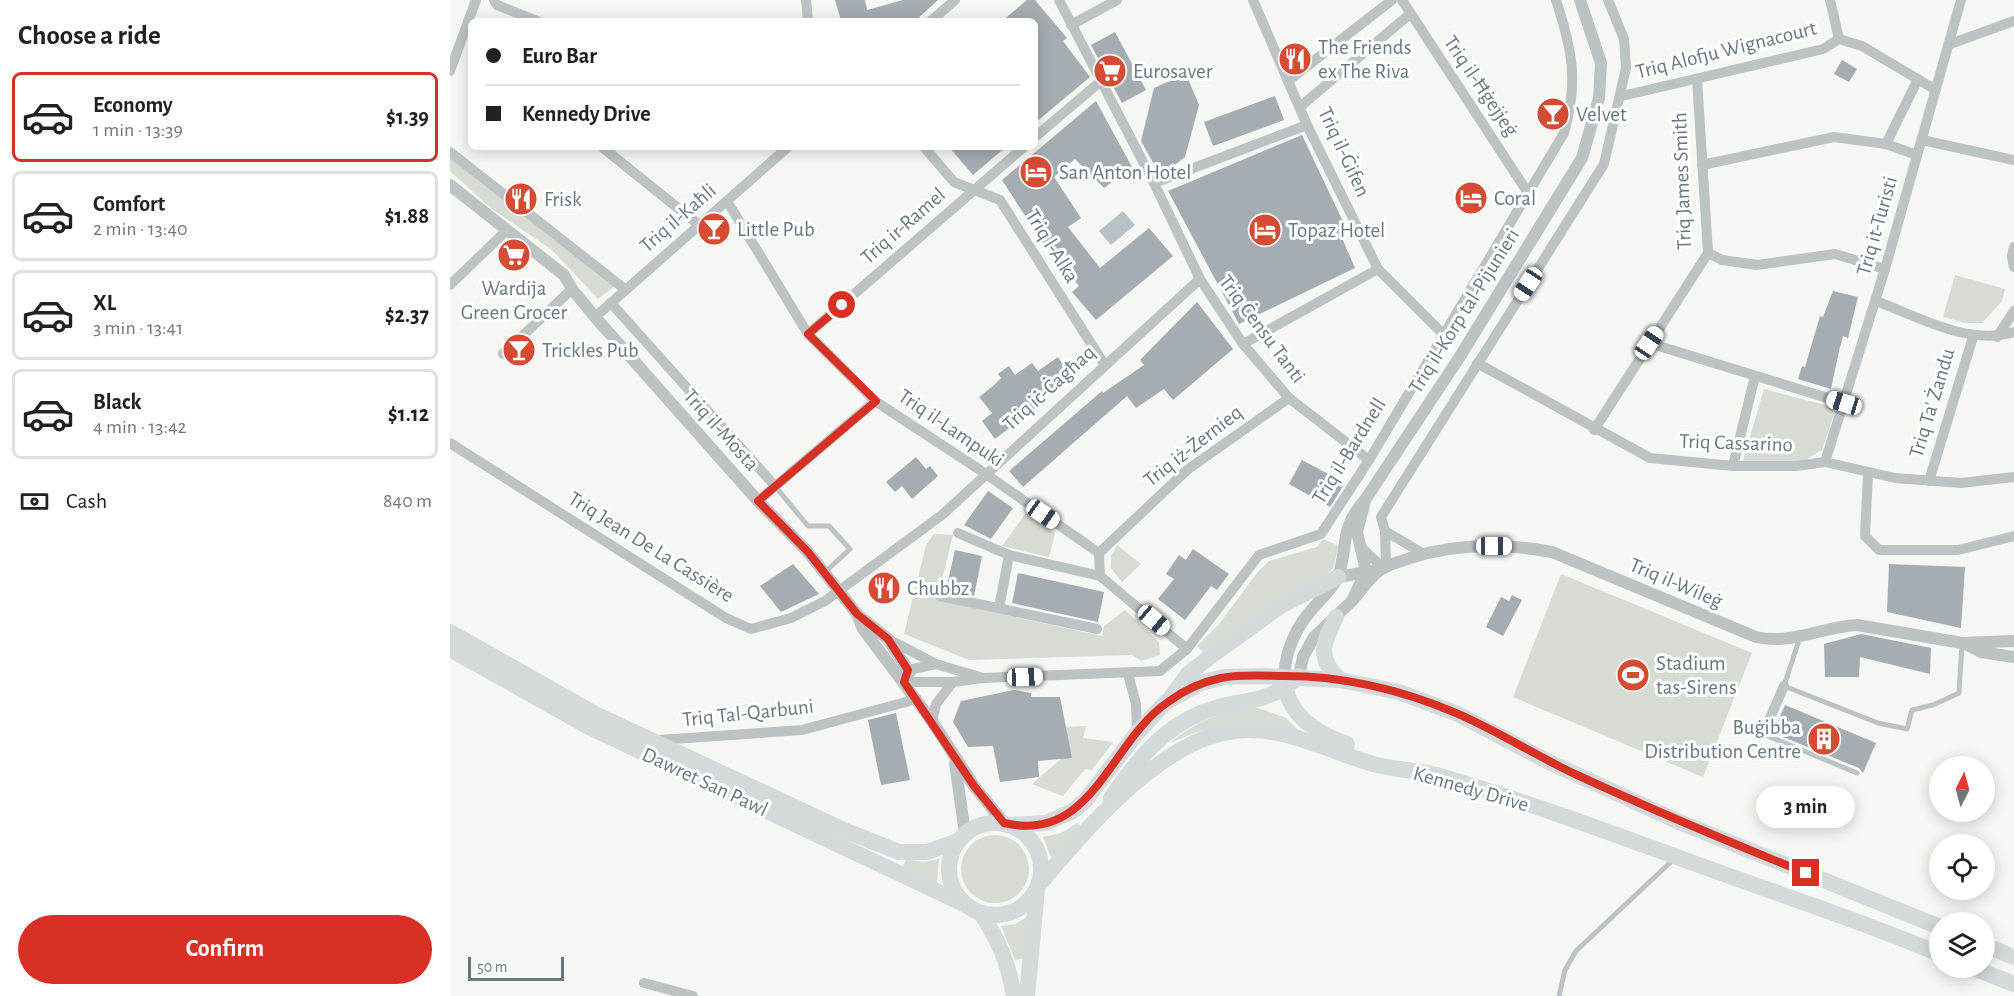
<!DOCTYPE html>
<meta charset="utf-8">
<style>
body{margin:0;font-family:"Alegreya Sans",sans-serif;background:#f6f6f6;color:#202124;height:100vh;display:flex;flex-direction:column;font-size:22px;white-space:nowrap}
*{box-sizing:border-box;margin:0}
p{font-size:20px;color:#757577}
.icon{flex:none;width:33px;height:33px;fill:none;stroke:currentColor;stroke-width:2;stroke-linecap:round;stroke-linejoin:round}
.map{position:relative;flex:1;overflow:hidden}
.drawer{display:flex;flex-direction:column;background:#fff;width:450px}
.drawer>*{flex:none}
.banner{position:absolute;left:18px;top:18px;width:570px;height:132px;border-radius:9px;box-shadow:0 3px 15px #0003;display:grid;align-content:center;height:132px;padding:0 18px;background:#fff}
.needle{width:39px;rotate:6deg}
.fabs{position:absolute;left:1479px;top:756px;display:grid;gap:12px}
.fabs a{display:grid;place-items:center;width:66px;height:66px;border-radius:50%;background:#fff;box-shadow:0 3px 15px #0003;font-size:30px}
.scale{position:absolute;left:18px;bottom:15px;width:96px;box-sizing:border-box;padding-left:6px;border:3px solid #677882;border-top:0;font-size:16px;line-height:21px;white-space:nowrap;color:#677882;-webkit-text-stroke:4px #fff;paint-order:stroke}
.end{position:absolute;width:27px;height:27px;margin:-14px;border:8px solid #d93025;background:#fff;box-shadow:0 0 0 3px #fff}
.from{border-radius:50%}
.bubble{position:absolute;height:42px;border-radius:21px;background:#fff;box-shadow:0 3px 15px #0003;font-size:20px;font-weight:700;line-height:42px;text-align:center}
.car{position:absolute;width:18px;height:36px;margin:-18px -9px;border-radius:8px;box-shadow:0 0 4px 2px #0007;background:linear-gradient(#fff 24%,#345 0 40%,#fff 0 76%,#345 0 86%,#fff 0)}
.banner b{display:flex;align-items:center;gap:21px;height:57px;font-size:22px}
.banner b+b{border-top:2px solid #e0e0e0}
.banner i{width:15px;height:15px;background:#202124}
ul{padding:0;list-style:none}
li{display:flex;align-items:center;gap:18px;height:90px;margin:0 12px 9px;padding:0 6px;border:3px solid #e0e0e0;border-radius:9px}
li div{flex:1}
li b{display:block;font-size:22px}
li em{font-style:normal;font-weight:700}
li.active{border-color:#d93025}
li>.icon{width:54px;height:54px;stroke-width:1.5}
h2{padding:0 18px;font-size:27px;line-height:72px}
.pay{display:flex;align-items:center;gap:15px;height:66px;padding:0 18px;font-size:22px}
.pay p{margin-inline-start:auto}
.button{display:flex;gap:12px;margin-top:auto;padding:12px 18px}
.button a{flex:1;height:69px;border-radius:36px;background:#d93025;color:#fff;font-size:24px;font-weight:700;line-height:69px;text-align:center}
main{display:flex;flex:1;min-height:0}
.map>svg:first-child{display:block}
</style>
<main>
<section class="drawer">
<h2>Choose a ride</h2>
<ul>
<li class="active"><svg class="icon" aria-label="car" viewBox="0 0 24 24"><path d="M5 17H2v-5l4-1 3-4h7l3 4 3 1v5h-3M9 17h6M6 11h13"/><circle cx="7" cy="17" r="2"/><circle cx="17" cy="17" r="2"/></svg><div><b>Economy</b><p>1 min · 13:39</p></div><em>$1.39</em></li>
<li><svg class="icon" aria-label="car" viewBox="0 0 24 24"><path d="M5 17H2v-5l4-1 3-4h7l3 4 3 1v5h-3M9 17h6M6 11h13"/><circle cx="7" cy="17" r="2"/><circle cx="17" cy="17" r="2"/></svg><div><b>Comfort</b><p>2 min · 13:40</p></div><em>$1.88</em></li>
<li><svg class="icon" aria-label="car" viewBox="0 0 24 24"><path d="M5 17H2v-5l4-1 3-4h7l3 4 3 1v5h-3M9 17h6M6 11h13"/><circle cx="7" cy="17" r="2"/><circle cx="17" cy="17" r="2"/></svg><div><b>XL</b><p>3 min · 13:41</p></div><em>$2.37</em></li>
<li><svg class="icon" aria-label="car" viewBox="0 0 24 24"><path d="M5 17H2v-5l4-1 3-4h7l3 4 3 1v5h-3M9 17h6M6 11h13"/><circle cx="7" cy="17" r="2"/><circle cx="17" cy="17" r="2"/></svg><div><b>Black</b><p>4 min · 13:42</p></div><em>$1.12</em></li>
</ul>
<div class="pay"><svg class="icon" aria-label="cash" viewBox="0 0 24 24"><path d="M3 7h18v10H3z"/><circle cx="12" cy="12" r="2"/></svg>Cash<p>840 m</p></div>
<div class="button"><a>Confirm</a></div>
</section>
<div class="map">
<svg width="1564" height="996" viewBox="0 0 1564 996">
<rect width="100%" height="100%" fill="#f6f6f3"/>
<g fill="#d6dbd3">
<polygon points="0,158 165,286 148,299 102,250 42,209 0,171"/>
<polygon points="1505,275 1555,289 1552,301 1532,323 1516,323 1493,317"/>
<polygon points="1314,389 1386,408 1372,450 1352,462 1293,461"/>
<polygon points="576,513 605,533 599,557 552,546"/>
<polygon points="484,534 503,535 487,600 652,636 654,626 675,610 709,642 710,655 691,661 682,655 519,660 454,634 476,545"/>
<polygon points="873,539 889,546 883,568 876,576 822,605 753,652 747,646 769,624 807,573 819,561 867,547"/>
<polygon points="667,545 691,564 672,582 661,568 661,556"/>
<polygon points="1111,574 1302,653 1253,777 1063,697"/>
<path d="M805,707l31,11 15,15c-56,-14 -78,-12 -131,10 26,-22 51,-31 85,-36z"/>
<polygon points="636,726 633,738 663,742 642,770 635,769 613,796 582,784 620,751 615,727"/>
<polygon points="627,823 631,826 601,858 593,837 611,833"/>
<circle cx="545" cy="869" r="34"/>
<polygon points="456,859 473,862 489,859 487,883 453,867"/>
<polygon points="577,917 575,958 565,960 551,926 565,924"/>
</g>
<polygon fill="#b6c2c5" points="673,211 685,225 661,245 649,231"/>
<g fill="#a5adb2">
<polygon points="385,0 415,0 417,10 453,0 488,0 465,21 391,21"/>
<polygon points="577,0 585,0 617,38 613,41 640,77 585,123 585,21 552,21"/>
<polygon points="665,32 696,90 672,103 641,45"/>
<polygon points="1392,60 1407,69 1399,82 1384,74"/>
<polygon points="736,74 749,105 735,157 721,168 706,168 691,141 704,88"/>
<polygon points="825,96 834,120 763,146 754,122"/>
<polygon points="646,101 682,167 654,188 625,159 604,177 631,218 618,227 650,268 699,228 723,256 646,320 622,292 629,286 596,243 594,245 552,180"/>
<polygon points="852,135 896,228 889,231 905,268 789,324 718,191"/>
<polygon points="499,147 556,147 523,175"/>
<polygon points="1383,291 1408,297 1398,338 1393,336 1389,351 1381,389 1348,379 1352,366 1355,367 1370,316 1373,317"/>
<polygon points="747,302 783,349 723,400 714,389 686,408 677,396 573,487 559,471 652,391 653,393 694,365 690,360"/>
<polygon points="608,357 622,378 586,403 588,406 545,439 532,421 542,413 529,397 543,386 551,378 548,374 559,366 565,375 582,363 588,371"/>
<polygon points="466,457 476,469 480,466 488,476 462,499 452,486 445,492 436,482"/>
<polygon points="852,460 895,483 880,507 839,484"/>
<polygon points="538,491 563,508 541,539 514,525"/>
<polygon points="743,549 779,574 767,590 761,586 735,620 708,599 724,579 716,574 729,555 736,560"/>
<polygon points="505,550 532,556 524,596 496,590"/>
<polygon points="343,564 369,594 331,612 310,586"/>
<polygon points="1439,564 1515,567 1511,628 1437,612"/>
<polygon points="568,573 654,592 648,622 562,603"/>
<polygon points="1062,595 1072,600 1053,636 1036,627 1051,597 1059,601"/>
<polygon points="1411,634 1481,648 1480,674 1410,657 1409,677 1375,677 1374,644"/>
<polygon points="564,690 581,693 581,697 610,697 622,758 588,761 589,777 550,782 543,746 518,747 503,722 511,701"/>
<polygon points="1335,705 1426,743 1413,773 1409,768 1323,733"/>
<polygon points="446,713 460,780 431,785 418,720"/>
</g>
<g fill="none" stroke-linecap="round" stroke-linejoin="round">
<g stroke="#bdc2c5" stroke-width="5">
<polyline points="325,486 358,526 379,526 400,549 374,573"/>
<polyline points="1350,637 1334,686 1428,723 1457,729 1462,710 1483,705 1509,693 1512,644"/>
<polyline points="1313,734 1407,773"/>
<polyline points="1109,996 1115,970 1126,951 1225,858"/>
</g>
<g stroke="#bdc2c5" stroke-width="10">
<polyline points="44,0 47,5 87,21"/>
<polyline points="356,0 358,21"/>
<polyline points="609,0 704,183 750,279 793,344 839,398 919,460"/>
<polyline points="803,0 857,125 928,269 993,334"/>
<polyline points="952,0 1078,193"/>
<polyline points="1380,0 1389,39"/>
<polyline points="481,21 505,0"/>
<polyline points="621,25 667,0"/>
<polyline points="1389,39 1412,46 1486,90"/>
<polyline points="1500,44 1564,21"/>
<polyline points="0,71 26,0"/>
<polyline points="838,81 942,0"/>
<polyline points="1172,96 1373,49 1389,39"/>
<polyline points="851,106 960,14"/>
<polyline points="585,137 651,81"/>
<polyline points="1472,140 1564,160"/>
<polyline points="1436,144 1468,79"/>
<polyline points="152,147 249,225"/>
<polyline points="474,147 504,182 550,200 654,364"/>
<polyline points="0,152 176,290"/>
<polyline points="1252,165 1384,137 1436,144 1467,155"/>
<polyline points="704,183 857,125"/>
<polyline points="277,201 358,334 425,401 530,470 649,553"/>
<polyline points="1564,247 1562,256 1564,267"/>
<polyline points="1258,253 1272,260 1307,265 1385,254 1435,269"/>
<polyline points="0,285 57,230"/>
<path d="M1426,301c43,16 92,45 138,31"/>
<polyline points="161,303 325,486"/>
<polyline points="145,317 338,147"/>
<polyline points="358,334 574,147"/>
<polyline points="1547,337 1564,311"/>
<polyline points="1199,343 1394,403"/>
<polyline points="793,344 928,269"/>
<polyline points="53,354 122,289"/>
<polyline points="1027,363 1200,458 1283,466 1346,466 1375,462 1445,478 1511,483 1564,477"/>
<polyline points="1144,430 1258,253 1247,79"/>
<polyline points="0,443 276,618 301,629 341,618 375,601 492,515 750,279"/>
<polyline points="1375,462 1435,269 1511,0"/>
<polyline points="1283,466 1305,376"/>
<polyline points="1418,474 1415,536 1429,550 1508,550 1564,536"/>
<polyline points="1479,481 1523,337"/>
<polyline points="308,501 425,401"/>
<polyline points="935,531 974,554"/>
<polyline points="508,533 559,555 650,576"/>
<polyline points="910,546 933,568"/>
<polyline points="649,553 737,470 839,398"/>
<polyline points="649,553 650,576 737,649"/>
<polyline points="936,566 935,531 931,517 1154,164 1176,68 1174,39 1158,0"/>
<polyline points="490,596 647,629"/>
<polyline points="549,608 559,555"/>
<polyline points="438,639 486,664 530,677"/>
<polyline points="486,664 463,669 455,682 503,682"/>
<polyline points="678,674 686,704 687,733"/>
<path d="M482,721l4,-17 17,-22 30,-4 177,-7 27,-22 72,-94 62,-21 48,-74 195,-327c15,-51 8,-84 -8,-133"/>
<polyline points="1313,734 1334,686"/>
<polyline points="209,740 352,730 467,699"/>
<polyline points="194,983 243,996"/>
</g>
<g stroke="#bdc2c5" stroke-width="12">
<polyline points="0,185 114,275 122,289 145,317 308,501 358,552 407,614 413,629 482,721 524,786 554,823"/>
<polyline points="888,577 922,571"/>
<path d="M902,601c9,-10 17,-23 28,-31 9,-6 20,-8 30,-12 47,-15 94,-15 142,-6l204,85c37,8 64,-10 101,-12l105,18 52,-2"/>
<polyline points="408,615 438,639 458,670 455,682"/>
<polyline points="1513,643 1531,652 1564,657"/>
<path d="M834,676c2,-27 12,-50 31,-70 8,-9 18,-18 23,-29 11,-31 0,-47 27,-77l94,-142 123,-200 17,-60 2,-35 -21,-63"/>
<polyline points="849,676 853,657 864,637 902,601 916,571 907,532 914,505"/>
<polyline points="505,763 515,833"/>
</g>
<g stroke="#d4d9dc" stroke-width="16">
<path d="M531,913c18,29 27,48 33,83"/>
<polyline points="577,996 587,890"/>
</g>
<g stroke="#d4d9dc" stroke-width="16">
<path d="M886,617c-13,26 -20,41 4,63"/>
<polyline points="0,632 145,714 396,831 449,852 477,852 508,841"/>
<polyline points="0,649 139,727 516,905"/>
<path d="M834,679c3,36 32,54 63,65"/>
<polyline points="721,697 738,674 761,656 832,605 888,577"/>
<path d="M661,798c24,-35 49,-68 90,-85 39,-17 64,-5 98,-37"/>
<circle cx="545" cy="869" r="46"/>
<polyline points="561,825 596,823 623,811 635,801 687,733 716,702 751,683 774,677 812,676 890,680 949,692 1008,714 1099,762 1227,821 1490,927"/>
<path d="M591,882c45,-53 117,-138 187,-150 53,-10 100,20 149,33 20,5 40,5 59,10 93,27 183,61 274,94 77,28 154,53 230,85"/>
<polyline points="1534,945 1564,957"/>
<polyline points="1523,968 1564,984"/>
</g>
</g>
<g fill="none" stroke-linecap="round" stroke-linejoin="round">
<path stroke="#d93025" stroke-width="8" d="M392,305l-34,29 68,67 -118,100 50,51 49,62 31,25 20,31 -4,12 70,104 30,37c89,21 106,-82 164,-121 16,-12 34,-20 53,-24 21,-4 43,-2 64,-2 59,0 117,14 171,37 42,18 80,43 121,62 76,35 152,67 229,98"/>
</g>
<defs>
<symbol id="restaurant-disc" viewBox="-11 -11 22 22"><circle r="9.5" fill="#d64b33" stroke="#fff"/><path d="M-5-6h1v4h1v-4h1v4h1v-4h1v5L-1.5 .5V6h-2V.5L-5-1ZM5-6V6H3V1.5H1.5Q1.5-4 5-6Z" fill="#fff"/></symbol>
<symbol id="supermarket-disc" viewBox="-11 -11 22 22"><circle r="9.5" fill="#d64b33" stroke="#fff"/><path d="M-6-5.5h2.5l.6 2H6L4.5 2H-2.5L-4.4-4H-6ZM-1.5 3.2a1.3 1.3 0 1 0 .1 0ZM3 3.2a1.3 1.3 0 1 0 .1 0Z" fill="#fff"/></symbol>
<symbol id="bar-disc" viewBox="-11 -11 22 22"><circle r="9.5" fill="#d64b33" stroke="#fff"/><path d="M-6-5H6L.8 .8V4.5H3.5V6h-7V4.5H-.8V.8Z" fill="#fff"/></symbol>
<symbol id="hotel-disc" viewBox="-11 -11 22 22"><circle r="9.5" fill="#d64b33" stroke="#fff"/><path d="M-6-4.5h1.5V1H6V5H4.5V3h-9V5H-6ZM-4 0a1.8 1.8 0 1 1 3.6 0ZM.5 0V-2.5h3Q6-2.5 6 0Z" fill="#fff"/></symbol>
<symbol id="stadium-disc" viewBox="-11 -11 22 22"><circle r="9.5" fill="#d64b33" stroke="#fff"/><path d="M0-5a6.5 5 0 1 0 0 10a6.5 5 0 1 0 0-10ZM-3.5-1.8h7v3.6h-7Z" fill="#fff"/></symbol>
<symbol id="building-disc" viewBox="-11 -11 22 22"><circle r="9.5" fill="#d64b33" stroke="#fff"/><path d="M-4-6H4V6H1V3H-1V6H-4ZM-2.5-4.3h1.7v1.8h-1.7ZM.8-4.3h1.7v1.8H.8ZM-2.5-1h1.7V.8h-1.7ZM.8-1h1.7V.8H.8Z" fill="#fff"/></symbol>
</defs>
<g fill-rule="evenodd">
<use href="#restaurant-disc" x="826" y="40" width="38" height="38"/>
<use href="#supermarket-disc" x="641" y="52" width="38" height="38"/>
<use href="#bar-disc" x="1084" y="95" width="38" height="38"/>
<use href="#hotel-disc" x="567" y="153" width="38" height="38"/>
<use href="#hotel-disc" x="1002" y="179" width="38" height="38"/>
<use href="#restaurant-disc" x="52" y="180" width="38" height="38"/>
<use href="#bar-disc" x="245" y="210" width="38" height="38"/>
<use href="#hotel-disc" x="796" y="211" width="38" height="38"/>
<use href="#supermarket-disc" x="45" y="236" width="38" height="38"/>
<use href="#bar-disc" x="50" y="331" width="38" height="38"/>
<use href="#restaurant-disc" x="415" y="569" width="38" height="38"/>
<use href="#stadium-disc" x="1164" y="656" width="38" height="38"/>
<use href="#building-disc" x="1355" y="720" width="38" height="38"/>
</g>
<g text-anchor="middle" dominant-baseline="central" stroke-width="6" stroke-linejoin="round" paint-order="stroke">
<g font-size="21" fill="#677882" stroke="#fff" text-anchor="start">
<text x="868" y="47">The Friends<tspan x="868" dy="24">ex The Riva</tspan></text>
<text x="683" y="71">Eurosaver</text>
<text x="1126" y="114">Velvet</text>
<text x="609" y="172">San Anton Hotel</text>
<text x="1044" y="198">Coral</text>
<text x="94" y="199">Frisk</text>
<text x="287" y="229">Little Pub</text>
<text x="838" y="230">Topaz Hotel</text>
<text x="64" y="288" text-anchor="middle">Wardija<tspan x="64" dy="24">Green Grocer</tspan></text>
<text x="92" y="350">Trickles Pub</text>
<text x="457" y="588">Chubbz</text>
<text x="1206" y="663">Stadium<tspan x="1206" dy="24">tas-Sirens</tspan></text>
<text x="1351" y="727" text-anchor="end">Buġibba<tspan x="1351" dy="24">Distribution Centre</tspan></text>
</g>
<g font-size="21" fill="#677882" stroke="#fff">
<text transform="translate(1276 50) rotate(-14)">Triq Alofju Wignacourt</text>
<text transform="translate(1031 86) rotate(56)">Triq il-Ħġejjeġ</text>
<text transform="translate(894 152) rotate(65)">Triq il-Ġifen</text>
<text transform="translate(1232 181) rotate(-92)">Triq James Smith</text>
<text transform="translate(228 218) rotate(-41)">Triq il-Kaħli</text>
<text transform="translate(453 226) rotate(-41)">Triq ir-Ramel</text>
<text transform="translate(1427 226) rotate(-74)">Triq it-Turisti</text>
<text transform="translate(602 246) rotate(58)">Triq l-Alka</text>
<text transform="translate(1014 311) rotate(-58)">Triq il-Korp tal-Pijunieri</text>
<text transform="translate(812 329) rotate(53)">Triq Ċensu Tanti</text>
<text transform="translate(599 388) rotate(-42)">Triq iċ-Ċagħaq</text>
<text transform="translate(1482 403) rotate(-73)">Triq Ta' Żandu</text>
<text transform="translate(501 428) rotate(34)">Triq il-Lampuki</text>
<text transform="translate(271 430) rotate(48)">Triq il-Mosta</text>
<text transform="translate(1286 443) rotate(2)">Triq Cassarino</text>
<text transform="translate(743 446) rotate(-38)">Triq iż-Żernieq</text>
<text transform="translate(899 451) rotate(-58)">Triq il-Bardnell</text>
<text transform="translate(201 547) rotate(32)">Triq Jean De La Cassière</text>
<text transform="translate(1226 583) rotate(23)">Triq il-Wileġ</text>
<text transform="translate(298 713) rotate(-6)">Triq Tal-Qarbuni</text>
<text transform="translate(255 782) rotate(25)">Dawret San Pawl</text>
<text transform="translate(1021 789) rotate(16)">Kennedy Drive</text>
</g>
</g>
</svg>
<div class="fabs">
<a><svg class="needle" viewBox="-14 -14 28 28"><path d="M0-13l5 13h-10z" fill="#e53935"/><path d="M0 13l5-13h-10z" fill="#757577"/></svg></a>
<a><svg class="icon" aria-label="locate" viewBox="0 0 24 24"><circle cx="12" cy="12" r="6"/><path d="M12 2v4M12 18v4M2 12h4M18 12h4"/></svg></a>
<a><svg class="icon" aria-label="layers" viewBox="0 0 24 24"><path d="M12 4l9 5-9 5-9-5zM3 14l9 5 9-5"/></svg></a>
</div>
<div class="scale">50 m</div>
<i class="end from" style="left:392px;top:305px"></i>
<i class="end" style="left:1356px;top:873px"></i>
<div class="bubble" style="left:1306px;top:786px;width:99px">3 min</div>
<i class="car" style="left:1078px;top:284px;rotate:213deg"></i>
<i class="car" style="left:1199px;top:343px;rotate:34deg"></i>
<i class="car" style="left:1394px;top:403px;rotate:287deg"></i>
<i class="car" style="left:593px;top:514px;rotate:125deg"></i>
<i class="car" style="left:1044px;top:546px;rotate:90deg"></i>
<i class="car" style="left:704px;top:620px;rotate:130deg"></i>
<i class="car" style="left:575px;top:677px;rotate:88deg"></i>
<div class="banner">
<b><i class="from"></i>Euro Bar</b>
<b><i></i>Kennedy Drive</b>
</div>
</div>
</main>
